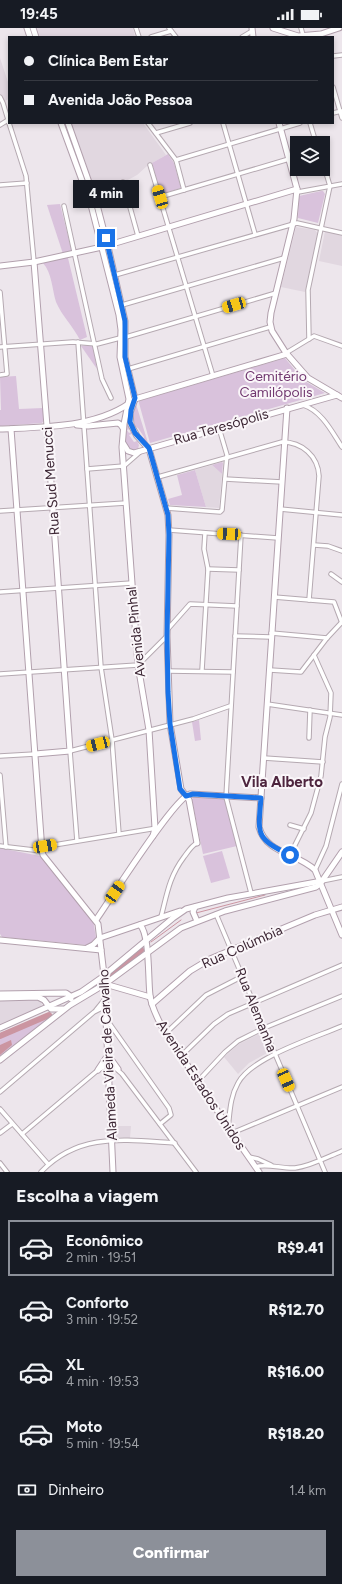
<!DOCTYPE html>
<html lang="pt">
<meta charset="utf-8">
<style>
body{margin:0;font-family:Figtree,sans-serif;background:#20242c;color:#f1f3f6;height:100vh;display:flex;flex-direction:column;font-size:15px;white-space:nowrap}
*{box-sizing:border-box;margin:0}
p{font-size:13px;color:#9ea1a6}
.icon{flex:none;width:22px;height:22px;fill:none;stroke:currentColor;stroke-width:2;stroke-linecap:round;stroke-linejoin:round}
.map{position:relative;height:1144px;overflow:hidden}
.drawer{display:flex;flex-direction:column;background:#171b24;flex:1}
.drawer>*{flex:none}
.guide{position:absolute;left:8px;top:8px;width:326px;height:88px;border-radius:0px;box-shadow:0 2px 6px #0003;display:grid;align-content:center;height:88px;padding:0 16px;background:#171b24}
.tools{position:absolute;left:290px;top:108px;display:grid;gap:8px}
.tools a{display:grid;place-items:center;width:40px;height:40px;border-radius:0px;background:#171b24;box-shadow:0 2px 6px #0003;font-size:20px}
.end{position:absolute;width:18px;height:18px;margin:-9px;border:5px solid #1a73e8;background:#fff;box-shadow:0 0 0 2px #fff}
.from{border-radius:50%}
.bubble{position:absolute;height:28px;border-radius:0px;background:#171b24;box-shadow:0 2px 6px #0003;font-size:13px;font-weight:800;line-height:28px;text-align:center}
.car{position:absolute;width:12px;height:24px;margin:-12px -6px;border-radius:5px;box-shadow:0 0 3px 1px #0007;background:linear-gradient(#f5c518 24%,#345 0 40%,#f5c518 0 76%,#345 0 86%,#f5c518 0)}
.guide b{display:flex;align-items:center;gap:14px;height:38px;font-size:15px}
.guide b+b{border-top:1px solid #363941}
.guide i{width:10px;height:10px;background:#f1f3f6}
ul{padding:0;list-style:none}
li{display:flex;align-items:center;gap:12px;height:56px;margin:0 8px 6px;padding:0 8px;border:2px solid transparent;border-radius:0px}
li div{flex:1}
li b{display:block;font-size:15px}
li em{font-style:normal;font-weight:800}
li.on{border-color:#8c9099}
li>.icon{width:36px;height:36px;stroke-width:1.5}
h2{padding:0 16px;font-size:18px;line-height:48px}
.pay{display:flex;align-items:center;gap:10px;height:44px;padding:0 16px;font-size:15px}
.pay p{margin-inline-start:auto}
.primary-button{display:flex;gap:8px;margin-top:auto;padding:8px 16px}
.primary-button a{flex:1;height:46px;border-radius:0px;background:#8c9099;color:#fff;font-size:16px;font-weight:800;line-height:46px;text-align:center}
.status{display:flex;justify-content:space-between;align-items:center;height:28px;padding:0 20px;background:#171b24;direction:ltr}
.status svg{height:11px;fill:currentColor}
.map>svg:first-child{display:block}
</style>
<div class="status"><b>19:45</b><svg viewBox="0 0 49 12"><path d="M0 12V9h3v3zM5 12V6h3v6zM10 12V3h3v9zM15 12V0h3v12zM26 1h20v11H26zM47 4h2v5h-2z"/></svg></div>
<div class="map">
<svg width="342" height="1144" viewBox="0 0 342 1144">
<rect width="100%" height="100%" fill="#ede6ec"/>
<g fill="#e1d7e0">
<polygon points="37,0 133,0 135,9 40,9"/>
<polygon points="0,30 9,57 9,71 5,73 0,66"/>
<polygon points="71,95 143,95 166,127 147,138 137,147 126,153 106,160 104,155 94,159"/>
<polygon points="296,199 315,202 318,206 305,264 281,259"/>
<polygon points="325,203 342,208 342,238 319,233"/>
<polygon points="212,437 222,446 219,480 206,479 195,442"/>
<polygon points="36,971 41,974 42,976 40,980 0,997 0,972"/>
<polygon points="261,1005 264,1009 269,1024 249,1035 238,1046 224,1029 239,1016"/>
<polygon points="114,1098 131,1098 130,1110 116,1109 115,1107"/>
</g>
<g fill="#d9c2dc">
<polygon points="168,126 174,135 181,160 162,166 160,165 152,135"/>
<polygon points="321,163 323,163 325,166 318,195 298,190 299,168"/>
<polygon points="60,176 72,224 63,226 47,177"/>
<path d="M66,229l2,1 19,79 -7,3c-7,-14 -18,-24 -24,-38 -4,-13 -4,-29 -13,-39z"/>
<polygon points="90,317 93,319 97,341 81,318"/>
<polygon points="285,330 303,352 325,365 150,415 139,375 139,373"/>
<polygon points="16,348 19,381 43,380 45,391 42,395 0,398 0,382 1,382 0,349"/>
<polygon points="136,376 148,415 148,416 143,412 144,409 138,400 134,398 132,387"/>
<polygon points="128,387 130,401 127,402 129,405 131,404 132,406 129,407 134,414 137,413 139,417 138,421 134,423 129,422 126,416 125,411 126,388"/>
<polygon points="222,434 223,435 222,446 212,437"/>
<polygon points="195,442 206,479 170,477 168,471 182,467 177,447"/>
<polygon points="199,692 201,712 195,713 192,694"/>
<polygon points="196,768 225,771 237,818 203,826 192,772 193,769"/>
<polygon points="0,820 40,828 93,892 96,910 91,916 87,917 2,909 0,906"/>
<polygon points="222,823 230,850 211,855 203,828"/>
<polygon points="49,989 50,990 0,1029 0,1010"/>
</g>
<polygon fill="#cb95a1" points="11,1012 12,1017 0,1027 0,1017"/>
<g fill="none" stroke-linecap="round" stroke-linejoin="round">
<g stroke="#cb95a1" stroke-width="1">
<polyline points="196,885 265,867"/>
<polyline points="151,914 181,892"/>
</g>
<g stroke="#cb95a1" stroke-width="6">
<polyline points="109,948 141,922"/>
<polyline points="0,1008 49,987"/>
</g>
<defs>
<g id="street">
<polyline points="136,0 139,9"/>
<polyline points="169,0 176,9"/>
<polyline points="301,0 303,7"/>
<polyline points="151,9 171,3"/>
<polyline points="242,9 252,3"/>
<polyline points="333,28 342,27"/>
<polyline points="333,59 342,90"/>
<polyline points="0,69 3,75 9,95"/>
<polyline points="333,85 342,83"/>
<polyline points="9,95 26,148 34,234"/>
<polyline points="148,95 176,132 184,162"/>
<polyline points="223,95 255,206"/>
<polyline points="310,95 316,115"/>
<polyline points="0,97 8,92"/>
<polyline points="156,105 190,95"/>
<polyline points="176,132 300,95"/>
<polyline points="150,137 213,348"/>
<polyline points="123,154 138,208"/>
<polyline points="0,157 27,155"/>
<polyline points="298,164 342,156"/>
<polyline points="160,169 289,131"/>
<polyline points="64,178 102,351 111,370"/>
<polyline points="115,247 297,195 342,205"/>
<polyline points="0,264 7,346 0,347"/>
<polyline points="122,277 284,230"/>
<polyline points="126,309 276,265"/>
<polyline points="309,311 308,262 330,158 323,135"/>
<polyline points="78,314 101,639 112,712 119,806"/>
<polyline points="0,319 73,314 97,316 120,310"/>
<polyline points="286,325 314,308 342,318"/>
<polyline points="128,341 270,299"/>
<path d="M303,377c19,6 29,27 39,42"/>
<polyline points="87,441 124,438 140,424"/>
<path d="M158,449l124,-35c20,0 36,14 37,34l-10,124"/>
<polyline points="225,451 282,454"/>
<polyline points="166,480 220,484 222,482 227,427 219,400"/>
<polyline points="280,481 342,487"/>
<polyline points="0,483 126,475"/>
<polyline points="169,502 278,510"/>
<polyline points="241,507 226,769 251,865"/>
<polyline points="314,517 328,518 342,523"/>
<polyline points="208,541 239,542"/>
<polyline points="331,546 342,554"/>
<polyline points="0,564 132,555"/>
<polyline points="274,569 334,574 342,595"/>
<polyline points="167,602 190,576 237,578"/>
<polyline points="271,605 327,610"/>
<polyline points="235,608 271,609"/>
<polyline points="202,642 208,541 204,521 205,505"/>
<polyline points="270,642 301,644 327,610 342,594"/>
<polyline points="168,643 233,644"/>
<polyline points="0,646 138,637 167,608"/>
<polyline points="267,676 342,687"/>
<polyline points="309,710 310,682"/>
<polyline points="0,728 35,726"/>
<polyline points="264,730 323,734"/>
<polyline points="0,747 6,819"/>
<polyline points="290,797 304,801"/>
<polyline points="77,813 70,723 193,691 230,678"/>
<polyline points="0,818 42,823"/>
<polyline points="42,819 157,800"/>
<polyline points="290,827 311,785 321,748 325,709 330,689 331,665 314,627"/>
<polyline points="315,842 326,818 342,756"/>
<polyline points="322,853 342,849"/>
<polyline points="216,886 325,1144"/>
<path d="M161,889c6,-23 8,-40 23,-60 4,-5 7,-11 13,-14"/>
<polyline points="96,982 105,971"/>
<polyline points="107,992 169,1080 171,1087 160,1096"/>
<polyline points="166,1005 206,967 243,948"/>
<polyline points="181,1028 214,996 228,986 342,937"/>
<polyline points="198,1053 225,1024 238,1013 264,1000 342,968"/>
<polyline points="0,1064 94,984 106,978"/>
<polyline points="0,1081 48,1136"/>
<path d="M228,1100c2,-16 2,-31 10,-45 14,-26 76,-45 104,-57"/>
<polyline points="0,1105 12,1096"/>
<polyline points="232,1105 342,1059"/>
<polyline points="22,1106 98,1042 106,1038 112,1037 122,1046 196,1144"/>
<polyline points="249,1129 258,1131 271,1137"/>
<polyline points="0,1135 7,1144"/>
<path d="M256,1139c9,-4 27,2 39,1 16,-2 32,-11 47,-17"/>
<path d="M41,1144c38,-40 84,-32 134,-29"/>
</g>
<g id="secondary">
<polyline points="27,0 30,9"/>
<polyline points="33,0 36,9"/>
<polyline points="252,0 253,9"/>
<polyline points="273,0 298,8 321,6 339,0"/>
<polyline points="61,95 91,177 119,287 121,302 120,329 129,371 124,396 122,419 138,637 149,702 155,800 153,808"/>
<polyline points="68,95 97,177 109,223 125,293 125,329 135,371"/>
<polyline points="279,95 297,161 294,191 271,285 270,294 272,303 286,325 308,350 342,370"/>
<polyline points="34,234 47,398 70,723 35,726"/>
<polyline points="0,238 34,234 102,219 297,161"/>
<polyline points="135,371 130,385 131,397 137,408 149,421 168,487 169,507 167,608 170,696 181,761 189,772 197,815"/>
<path d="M287,380l-28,419c7,27 39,26 56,43l27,65"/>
<polyline points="77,397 88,398 118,395 121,397 123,400"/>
<path d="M0,401c44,-2 100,-1 135,-30l152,-45"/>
<polyline points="11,401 42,823 43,827 98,896 104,947 113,1144"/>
<polyline points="123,415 128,423 134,425 337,367"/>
<polyline points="195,879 193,884 197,893"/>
<path d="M96,892c14,-20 78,-122 94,-126l71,4"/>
<path d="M140,897c10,9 8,56 10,70 1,11 6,20 11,30l71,108 27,39"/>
<polyline points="0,912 101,922"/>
<polyline points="87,920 93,917 100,910 180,883"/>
<polyline points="105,956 150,969"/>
<polyline points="0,966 66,965 69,967 71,971"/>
<polyline points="0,970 38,969 44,972 51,981 63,981"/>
<polyline points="152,976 190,943 210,931 315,887 342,879"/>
<polyline points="0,1000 81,964 101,950 173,890 186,881 228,870 322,853"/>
<polyline points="0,1032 70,977 105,956 181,900 225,883 316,859 320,856 342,824"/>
<polyline points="98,1042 108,1027 118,1041"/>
</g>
</defs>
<use href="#street" stroke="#b5a9b1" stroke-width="5.5"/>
<use href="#secondary" stroke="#b2a0ad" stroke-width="7"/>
<use href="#street" stroke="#fff" stroke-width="3.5"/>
<use href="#secondary" stroke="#fff" stroke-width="5"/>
</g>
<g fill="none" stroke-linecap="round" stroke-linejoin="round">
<path stroke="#1a73e8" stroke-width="5" d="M106,210l19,83v36l10,41 -4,12 -1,12 5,11 14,15 19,67 1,20 -2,101 1,56 2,32 10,65 6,7 7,-2 68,4c-3,37 -6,40 29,57"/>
</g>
<g text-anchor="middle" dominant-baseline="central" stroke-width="4" stroke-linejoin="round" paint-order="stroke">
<g font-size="14" fill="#70366f" stroke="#faf6f9">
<text x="276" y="348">Cemitério<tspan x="276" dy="16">Camilópolis</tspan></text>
</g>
<g font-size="14" fill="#3d2735" stroke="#faf6f9">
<text transform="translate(221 399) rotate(-16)">Rua Teresópolis</text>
<text transform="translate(51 453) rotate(-94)">Rua Sud Menucci</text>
<text transform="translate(136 604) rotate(-96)">Avenida Pinhal</text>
<text transform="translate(242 919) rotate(-24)">Rua Colúmbia</text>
<text transform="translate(256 982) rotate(68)">Rua Alemanha</text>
<text transform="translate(108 1027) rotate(-93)">Alameda Vieira de Carvalho</text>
<text transform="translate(201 1057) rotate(57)">Avenida Estados Unidos</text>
</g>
<g font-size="15" font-weight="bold" fill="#4e253e" stroke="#faf6f9">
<text x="282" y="754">Vila Alberto</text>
</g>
</g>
</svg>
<div class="tools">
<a><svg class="icon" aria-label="layers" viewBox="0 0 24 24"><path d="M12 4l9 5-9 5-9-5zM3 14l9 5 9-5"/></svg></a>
</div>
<i class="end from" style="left:290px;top:827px"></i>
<i class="end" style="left:106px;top:210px"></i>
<div class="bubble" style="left:73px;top:152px;width:66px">4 min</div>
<i class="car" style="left:160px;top:169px;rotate:343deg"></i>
<i class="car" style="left:234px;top:277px;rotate:254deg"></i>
<i class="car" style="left:229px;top:506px;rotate:273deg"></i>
<i class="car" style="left:98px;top:716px;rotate:255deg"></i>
<i class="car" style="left:45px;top:818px;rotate:80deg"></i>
<i class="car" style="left:115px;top:864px;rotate:34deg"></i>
<i class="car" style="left:286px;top:1052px;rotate:156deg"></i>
<div class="guide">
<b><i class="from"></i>Clínica Bem Estar</b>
<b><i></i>Avenida João Pessoa</b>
</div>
</div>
<section class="drawer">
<h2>Escolha a viagem</h2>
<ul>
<li class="on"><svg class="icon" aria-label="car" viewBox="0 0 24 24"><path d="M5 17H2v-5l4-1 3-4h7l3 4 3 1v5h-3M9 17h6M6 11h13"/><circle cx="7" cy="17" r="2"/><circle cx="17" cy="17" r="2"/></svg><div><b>Econômico</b><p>2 min · 19:51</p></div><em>R$9.41</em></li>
<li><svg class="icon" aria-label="car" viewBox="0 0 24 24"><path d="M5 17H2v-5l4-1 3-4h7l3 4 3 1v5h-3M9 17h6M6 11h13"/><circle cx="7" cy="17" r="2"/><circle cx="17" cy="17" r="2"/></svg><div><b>Conforto</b><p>3 min · 19:52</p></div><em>R$12.70</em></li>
<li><svg class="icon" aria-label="car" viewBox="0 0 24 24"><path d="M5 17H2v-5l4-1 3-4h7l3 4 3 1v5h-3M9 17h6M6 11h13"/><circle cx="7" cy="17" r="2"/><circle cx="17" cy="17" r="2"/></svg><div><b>XL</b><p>4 min · 19:53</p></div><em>R$16.00</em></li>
<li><svg class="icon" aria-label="car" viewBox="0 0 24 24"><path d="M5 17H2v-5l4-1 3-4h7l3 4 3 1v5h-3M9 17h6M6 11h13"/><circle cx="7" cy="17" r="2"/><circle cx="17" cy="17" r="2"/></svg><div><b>Moto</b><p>5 min · 19:54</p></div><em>R$18.20</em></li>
</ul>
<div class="pay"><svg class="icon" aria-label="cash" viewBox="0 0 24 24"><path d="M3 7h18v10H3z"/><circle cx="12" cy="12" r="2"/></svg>Dinheiro<p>1.4 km</p></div>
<div class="primary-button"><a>Confirmar</a></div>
</section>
